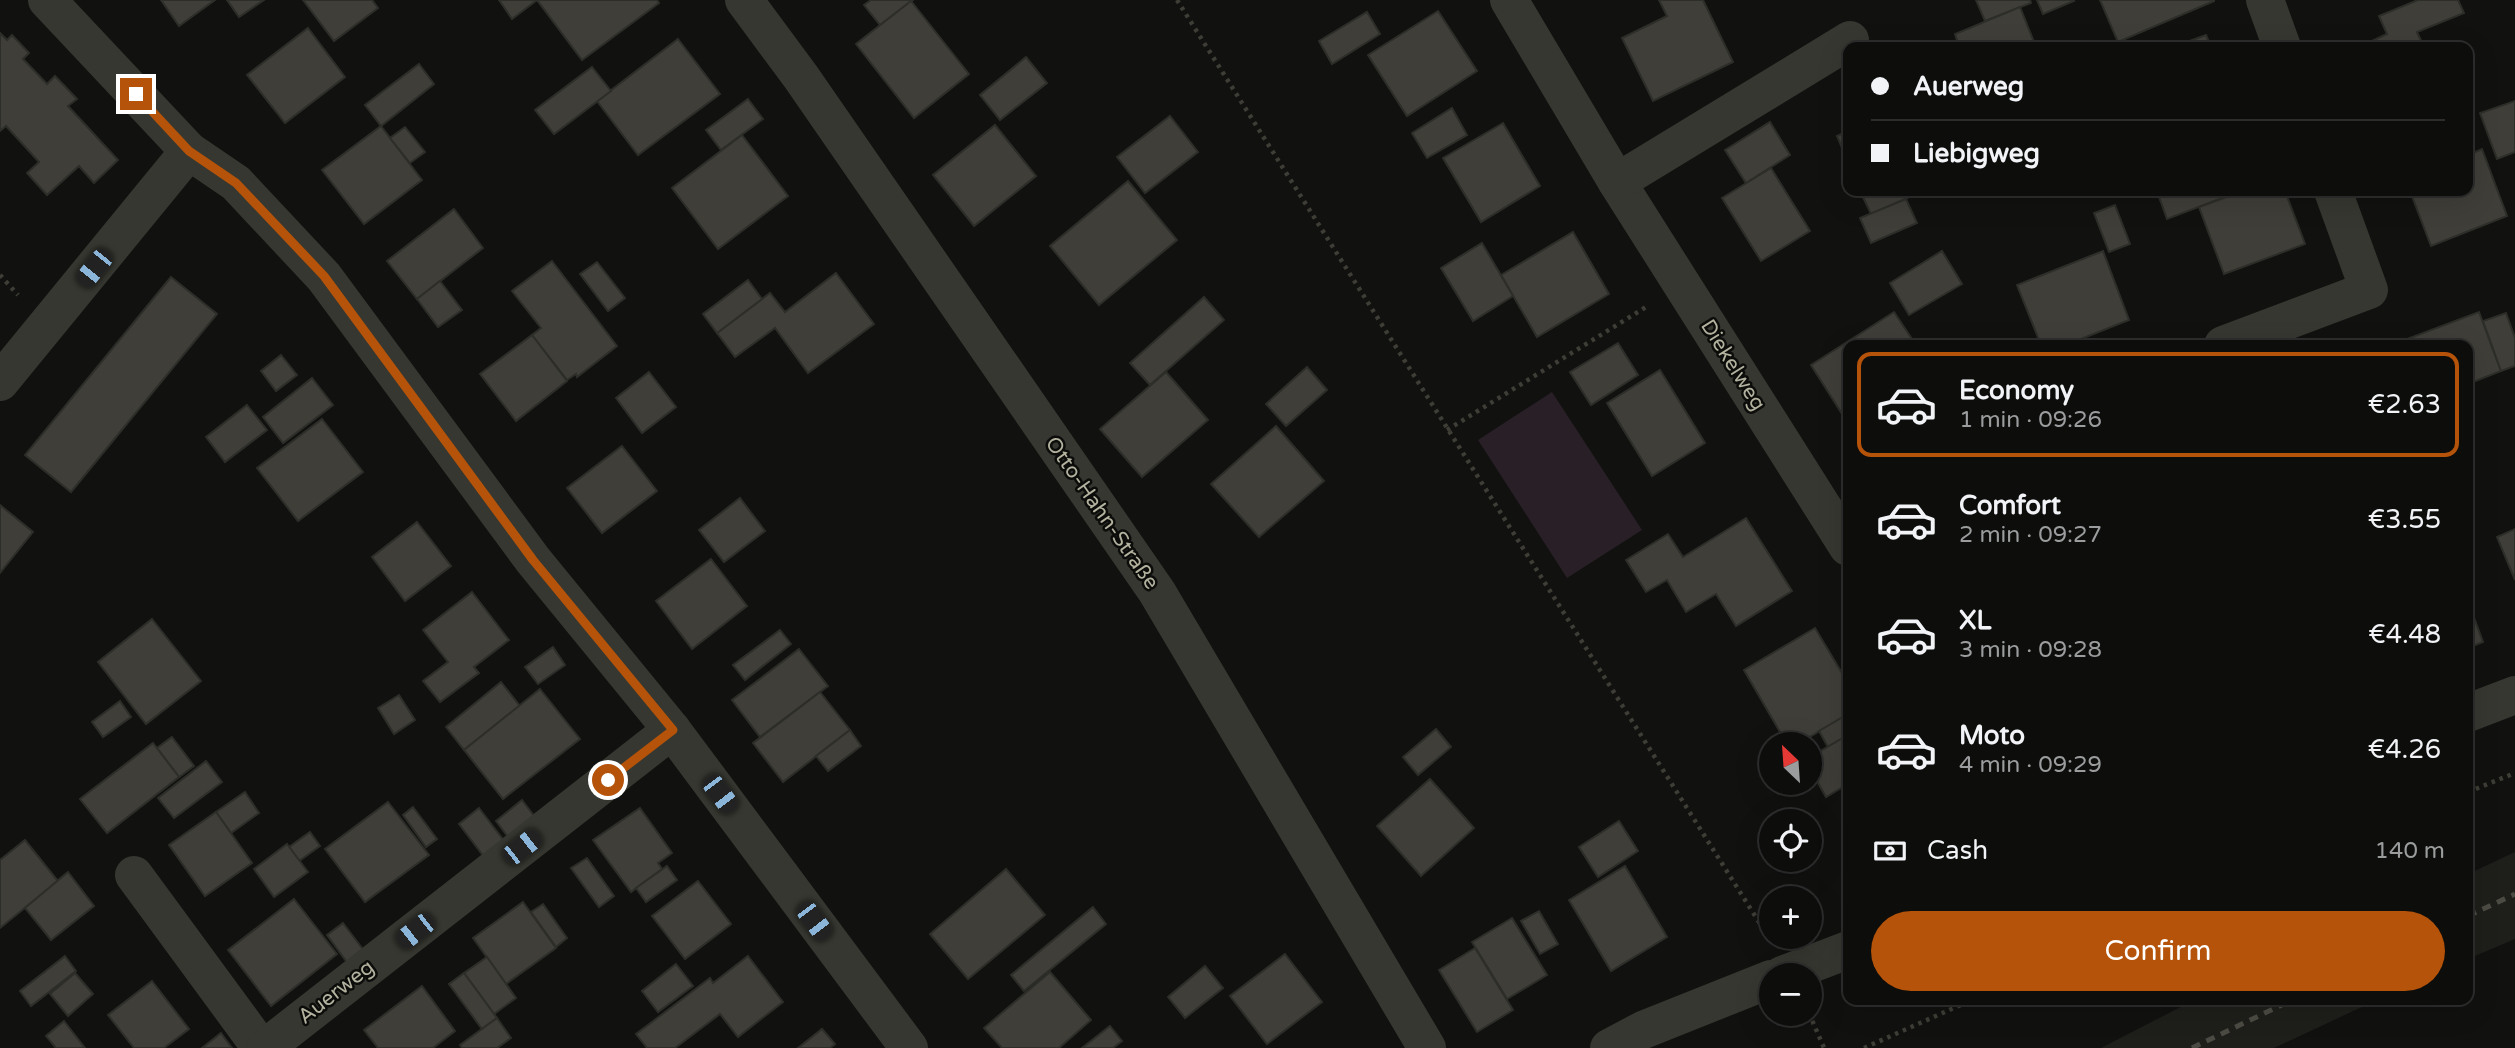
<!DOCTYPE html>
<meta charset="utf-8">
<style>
body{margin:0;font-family:"Varela Round",sans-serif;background:#161615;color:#f1f3f6;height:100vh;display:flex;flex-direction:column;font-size:26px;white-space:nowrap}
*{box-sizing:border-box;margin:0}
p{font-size:23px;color:#9a9c9d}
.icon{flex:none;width:38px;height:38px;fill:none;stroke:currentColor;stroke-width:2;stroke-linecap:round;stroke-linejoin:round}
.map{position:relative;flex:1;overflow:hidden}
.panel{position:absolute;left:1843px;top:340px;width:630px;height:665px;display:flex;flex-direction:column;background:#0d0d0c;border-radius:14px;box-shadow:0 7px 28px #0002,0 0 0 2px #2d2d2d}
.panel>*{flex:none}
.hud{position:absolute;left:1843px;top:42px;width:630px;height:154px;border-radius:14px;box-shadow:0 7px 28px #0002,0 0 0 2px #2d2d2d;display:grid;align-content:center;height:154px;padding:0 28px;background:#0d0d0c}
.needle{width:46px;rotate:335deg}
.tools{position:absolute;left:1759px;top:732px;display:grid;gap:14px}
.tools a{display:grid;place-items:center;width:63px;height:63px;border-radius:50%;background:#0d0d0c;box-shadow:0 7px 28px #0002,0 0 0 2px #2d2d2d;font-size:35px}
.end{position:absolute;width:32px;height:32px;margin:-16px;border:9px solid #b45309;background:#fff;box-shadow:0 0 0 4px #fff}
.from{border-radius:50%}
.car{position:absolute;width:21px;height:42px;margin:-21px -10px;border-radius:9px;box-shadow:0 0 5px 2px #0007;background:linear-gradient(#222 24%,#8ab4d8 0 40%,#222 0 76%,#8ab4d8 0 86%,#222 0)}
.hud b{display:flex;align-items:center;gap:24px;height:66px;font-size:26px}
.hud b+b{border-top:2px solid #2d2d2d}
.hud i{width:18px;height:18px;background:#f1f3f6}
ul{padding:12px 0 0;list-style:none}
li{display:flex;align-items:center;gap:21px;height:105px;margin:0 14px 10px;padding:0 14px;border:4px solid transparent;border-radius:14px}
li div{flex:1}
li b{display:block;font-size:26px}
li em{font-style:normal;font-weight:600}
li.active{border-color:#b45309}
li>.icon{width:63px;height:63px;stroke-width:1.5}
.pay{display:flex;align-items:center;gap:18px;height:77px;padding:0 28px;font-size:26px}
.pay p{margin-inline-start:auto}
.cta{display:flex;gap:14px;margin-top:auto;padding:14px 28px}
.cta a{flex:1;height:80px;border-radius:42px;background:#b45309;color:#fff;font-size:28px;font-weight:600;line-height:80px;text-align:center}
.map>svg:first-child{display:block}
</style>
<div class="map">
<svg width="2515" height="1048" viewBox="0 0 2515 1048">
<rect width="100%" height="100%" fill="#111110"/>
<g fill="#1e1e1b">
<polygon points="2515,852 2515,939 2468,959 2468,874"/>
<polygon points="2196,999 2379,999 2274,1048 2101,1048"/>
</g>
<polygon fill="#291f26" points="1552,392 1642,530 1567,578 1478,440"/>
<g fill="#3f3e38" stroke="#2d2d29" stroke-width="2">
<polygon points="161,0 215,0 179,26"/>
<polygon points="227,0 264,0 239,17"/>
<polygon points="303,0 372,0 378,8 334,41"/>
<polygon points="499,0 537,0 512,19"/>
<polygon points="537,0 657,0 659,3 582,60"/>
<polygon points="871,0 913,0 880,25 864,5"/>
<polygon points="1659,0 1703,0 1733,62 1653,101 1622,38 1667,16"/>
<polygon points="1976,0 2030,0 2031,3 1985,21"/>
<polygon points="2037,0 2073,0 2074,1 2043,14"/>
<polygon points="2100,0 2214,0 2214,1 2118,42"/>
<polygon points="2418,0 2458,0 2464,13 2417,32 2424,47 2359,47 2387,34 2379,16"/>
<polygon points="911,1 969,74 914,118 856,44"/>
<polygon points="2020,7 2036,47 1959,47 1955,34"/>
<polygon points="1438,11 1477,71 1407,116 1368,55"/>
<polygon points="1367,12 1380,34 1332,64 1319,41"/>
<polygon points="308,28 345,77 285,123 247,75"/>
<polygon points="0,33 7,40 12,35 29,53 23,59 47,84 55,76 77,99 68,106 118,160 94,183 79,166 47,195 27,173 39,162 6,126 0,131"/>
<polygon points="2206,35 2211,47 2173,47"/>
<polygon points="678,39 720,94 638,155 597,101"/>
<polygon points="1026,57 1047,83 1000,120 980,95"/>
<polygon points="419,64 434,84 381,126 365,105"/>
<polygon points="592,67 611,91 554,134 535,110"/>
<polygon points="748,99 763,119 721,150 706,130"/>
<polygon points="2515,101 2515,152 2497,159 2480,113"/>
<polygon points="1452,108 1467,135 1427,158 1412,133"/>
<polygon points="1170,116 1198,152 1145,193 1117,157"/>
<polygon points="1770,122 1790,155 1746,183 1725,150"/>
<polygon points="1503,123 1540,186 1481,222 1443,158"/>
<polygon points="995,125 1036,176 974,226 933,175"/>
<polygon points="381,126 422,180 364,224 322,170"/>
<polygon points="405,127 425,152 410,163 390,138"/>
<polygon points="1848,131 1848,162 1837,136"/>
<polygon points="742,135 788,196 718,249 672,188"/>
<polygon points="2482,149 2507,216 2431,246 2410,191 2468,191 2468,155"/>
<polygon points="1771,168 1810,231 1761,261 1722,198"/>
<polygon points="1128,181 1177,240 1099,305 1050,246"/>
<polygon points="1860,191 1920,191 1921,192 1871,214"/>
<polygon points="2167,191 2232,191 2233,194 2167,219 2158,194"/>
<polygon points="2243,191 2285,191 2305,244 2224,274 2199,207"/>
<polygon points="1906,199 1917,223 1871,243 1860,218"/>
<polygon points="2115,205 2130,244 2109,252 2094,213"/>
<polygon points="454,209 483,248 417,299 387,261"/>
<polygon points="1573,232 1609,294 1537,337 1501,275"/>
<polygon points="1482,243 1513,296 1473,321 1441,268"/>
<polygon points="1942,251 1962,284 1909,315 1890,283"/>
<polygon points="2103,251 2129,320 2066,345 2041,345 2017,285"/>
<polygon points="552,261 617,346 577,377 576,374 567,380 532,335 541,328 512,291"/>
<polygon points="597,262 625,298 608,311 580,274"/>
<polygon points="836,273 874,324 808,373 775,328 735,357 717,333 770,293 785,312"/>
<polygon points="171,277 217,314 71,492 25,455"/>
<polygon points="748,280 762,299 717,333 703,314"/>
<polygon points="440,281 462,310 438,327 417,299"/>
<polygon points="1204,297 1224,320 1150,385 1130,363"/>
<polygon points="1894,312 1916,345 1848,345 1848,414 1844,417 1811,365"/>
<polygon points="2479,312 2501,371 2468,384 2468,345 2409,345 2407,339"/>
<polygon points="2506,313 2515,338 2515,366 2501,371 2483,321"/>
<polygon points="532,335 567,381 516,421 480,374"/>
<polygon points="1618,343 1638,375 1591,405 1570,372"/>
<polygon points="281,355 297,375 276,391 261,371"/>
<polygon points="1307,367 1327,390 1286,426 1266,404"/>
<polygon points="1660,370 1705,443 1652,476 1607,403"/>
<polygon points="649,372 676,407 642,433 616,398"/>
<polygon points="1166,372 1208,420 1142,477 1100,429"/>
<polygon points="312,378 333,405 283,443 263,417"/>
<polygon points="247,405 267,430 225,462 206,437"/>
<polygon points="322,419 363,472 298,521 257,468"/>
<polygon points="1276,426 1324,481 1259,537 1211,484"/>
<polygon points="622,446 657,491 602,533 567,488"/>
<polygon points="740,498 765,531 724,562 699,530"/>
<polygon points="0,505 33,532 0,573"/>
<polygon points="1746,518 1792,591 1736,626 1716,594 1686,612 1667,580 1646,592 1626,560 1668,534 1683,557"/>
<polygon points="417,522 451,566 405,601 372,557"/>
<polygon points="2515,529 2515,580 2497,537"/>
<polygon points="711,559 747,606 692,649 656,601"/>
<polygon points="472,592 509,640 474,667 479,673 440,702 423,681 448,662 423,630"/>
<polygon points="2468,601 2483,642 2468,648"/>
<polygon points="152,619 201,681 146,724 98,662"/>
<polygon points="1815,628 1848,683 1848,714 1798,744 1787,744 1744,670"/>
<polygon points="780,630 791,644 745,680 733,665"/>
<polygon points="553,647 565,665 538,684 525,667"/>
<polygon points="799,649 828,686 760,737 732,700"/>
<polygon points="501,682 520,706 464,750 446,727"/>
<polygon points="540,689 580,739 503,799 464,750"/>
<polygon points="820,692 850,730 783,782 753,743"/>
<polygon points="399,695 415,720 394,734 378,708"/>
<polygon points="120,701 131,717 103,737 92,722"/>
<polygon points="1848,714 1848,735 1828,747 1819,731"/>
<polygon points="1436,729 1451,747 1418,775 1403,757"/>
<polygon points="850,730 861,746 828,771 816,756"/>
<polygon points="1848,735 1848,784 1826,797 1810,769 1810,757"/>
<polygon points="172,737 194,766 179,777 157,748"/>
<polygon points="153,743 179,777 107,833 80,799"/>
<polygon points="206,761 222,782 174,818 158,798"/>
<polygon points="1430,779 1474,828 1421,876 1377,826"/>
<polygon points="245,792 259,813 231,833 216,812"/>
<polygon points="522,800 538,821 511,841 496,821"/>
<polygon points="388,802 429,855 365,902 325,849"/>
<polygon points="413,807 437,839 426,847 403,815"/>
<polygon points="479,808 505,842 485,858 459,824"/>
<polygon points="640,808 672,853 658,863 662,869 631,892 593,840"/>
<polygon points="216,812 252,863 205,896 169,845"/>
<polygon points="1619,821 1638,851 1598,877 1579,847"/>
<polygon points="310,832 320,846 299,861 289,847"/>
<polygon points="25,840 58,881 0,928 0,860"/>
<polygon points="287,844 308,872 274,897 254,869"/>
<polygon points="587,858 614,896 599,907 571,868"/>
<polygon points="667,866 677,880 646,902 636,888"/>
<polygon points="1625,866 1667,937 1611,971 1569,900"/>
<polygon points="1006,869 1045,915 968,979 930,934"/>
<polygon points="68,872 94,906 51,940 25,908"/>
<polygon points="698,881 731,924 685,959 652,916"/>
<polygon points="294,899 337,954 271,1006 228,950"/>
<polygon points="523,902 556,948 506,984 473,938"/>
<polygon points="543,904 567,938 556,947 531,912"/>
<polygon points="1093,907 1106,924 1024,991 1011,975"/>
<polygon points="1539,911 1558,944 1540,954 1521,921"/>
<polygon points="1512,918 1547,975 1507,999 1472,942"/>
<polygon points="343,923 365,952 349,965 327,935"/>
<polygon points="1475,948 1513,1010 1477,1032 1439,970"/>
<polygon points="1285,954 1322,1002 1267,1044 1230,996"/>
<polygon points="65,956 76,971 31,1006 20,991"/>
<polygon points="748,956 783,1002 738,1037 720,1014 675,1048 647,1048 636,1034 710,978 713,983"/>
<polygon points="487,957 516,998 494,1014 464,973"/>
<polygon points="676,964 693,986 658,1012 642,991"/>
<polygon points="1205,966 1223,988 1185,1018 1168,997"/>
<polygon points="1050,972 1091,1020 1059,1048 1002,1048 984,1028"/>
<polygon points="75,973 93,994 68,1016 50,994"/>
<polygon points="464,973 497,1018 482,1029 449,984"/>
<polygon points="152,981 189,1029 164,1048 134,1048 108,1015"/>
<polygon points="422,986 455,1031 433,1048 378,1048 364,1030"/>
<polygon points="497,1018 511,1038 497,1048 462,1048 460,1045"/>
<polygon points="64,1021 85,1048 56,1048 46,1036"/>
<polygon points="1110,1026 1122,1041 1113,1048 1082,1048"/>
<polygon points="822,1029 835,1044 830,1048 798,1048"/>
<polygon points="221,1033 232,1048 202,1048"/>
</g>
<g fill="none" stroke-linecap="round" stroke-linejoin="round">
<g stroke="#3e3d36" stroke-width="4.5" stroke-dasharray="3.5 5" stroke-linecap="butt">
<polyline points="1177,0 1769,938"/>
<polyline points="0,275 18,295"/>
<polyline points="1447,430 1646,307"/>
<polyline points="2468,792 2515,773"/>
<polyline points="1809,1013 1824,1048"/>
<polyline points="1864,1048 1974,999"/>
</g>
<g stroke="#363730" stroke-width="38">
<polyline points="47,0 189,151 236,183 324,277 533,560 672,730 909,1048"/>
<polyline points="744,0 801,77 1157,592 1427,1048"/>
<polyline points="1509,0 1617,182 1848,547"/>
<polyline points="2265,0 2282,47"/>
<polyline points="1617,182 1850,40"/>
<polyline points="2223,345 2369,290 2333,191"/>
<polyline points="0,382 189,151"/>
<polyline points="2468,713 2515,695"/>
<polyline points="134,875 261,1048"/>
<polyline points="1782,975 1848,950"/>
<polyline points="265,1048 672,730"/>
<polyline points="1609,1048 1643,1030 1771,979"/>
</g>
<g stroke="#4c4b43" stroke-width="5" stroke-dasharray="9 7" stroke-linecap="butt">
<polyline points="2468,916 2515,894"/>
<polyline points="2192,1048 2294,999"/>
</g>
</g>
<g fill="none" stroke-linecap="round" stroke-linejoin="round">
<polyline stroke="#b45309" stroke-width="9" points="136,94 189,151 236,183 324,276 533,560 673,730 608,780"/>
</g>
<g text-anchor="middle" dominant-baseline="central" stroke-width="5" stroke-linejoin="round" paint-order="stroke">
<g font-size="21" fill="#b3b29f" stroke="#0c0c0b">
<text transform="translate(1733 365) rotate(58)">Diekelweg</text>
<text transform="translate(1102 513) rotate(55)">Otto-Hahn-Straße</text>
<text transform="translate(336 992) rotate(-38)">Auerweg</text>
</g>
</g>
</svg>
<div class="tools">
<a><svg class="needle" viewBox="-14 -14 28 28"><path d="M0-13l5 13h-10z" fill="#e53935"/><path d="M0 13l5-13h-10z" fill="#9a9c9d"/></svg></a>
<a><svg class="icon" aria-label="locate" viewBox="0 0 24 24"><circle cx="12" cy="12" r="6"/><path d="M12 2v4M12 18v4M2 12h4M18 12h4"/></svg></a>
<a>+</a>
<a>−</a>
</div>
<i class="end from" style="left:608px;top:780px"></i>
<i class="end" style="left:136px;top:94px"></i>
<i class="car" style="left:94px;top:268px;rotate:219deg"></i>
<i class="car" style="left:720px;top:794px;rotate:143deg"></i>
<i class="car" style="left:522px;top:847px;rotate:52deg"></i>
<i class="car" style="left:814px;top:921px;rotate:143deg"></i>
<i class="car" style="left:415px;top:931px;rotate:232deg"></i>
<div class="hud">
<b><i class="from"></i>Auerweg</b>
<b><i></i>Liebigweg</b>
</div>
<section class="panel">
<ul>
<li class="active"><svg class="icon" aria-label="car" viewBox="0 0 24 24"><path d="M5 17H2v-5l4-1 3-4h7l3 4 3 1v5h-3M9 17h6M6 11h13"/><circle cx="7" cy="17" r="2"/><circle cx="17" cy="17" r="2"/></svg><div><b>Economy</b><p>1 min · 09:26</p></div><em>€2.63</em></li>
<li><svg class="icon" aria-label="car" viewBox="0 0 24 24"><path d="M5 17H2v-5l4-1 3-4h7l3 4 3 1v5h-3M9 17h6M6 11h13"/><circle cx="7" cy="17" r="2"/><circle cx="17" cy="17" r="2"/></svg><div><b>Comfort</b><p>2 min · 09:27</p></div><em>€3.55</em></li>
<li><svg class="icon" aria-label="car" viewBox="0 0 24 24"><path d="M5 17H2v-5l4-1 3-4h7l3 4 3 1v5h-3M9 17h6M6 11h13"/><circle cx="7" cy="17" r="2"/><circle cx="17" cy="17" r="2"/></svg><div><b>XL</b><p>3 min · 09:28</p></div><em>€4.48</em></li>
<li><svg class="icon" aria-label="car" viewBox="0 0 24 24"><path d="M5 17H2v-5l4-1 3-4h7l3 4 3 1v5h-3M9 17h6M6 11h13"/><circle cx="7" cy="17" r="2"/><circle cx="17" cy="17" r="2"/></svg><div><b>Moto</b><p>4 min · 09:29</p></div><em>€4.26</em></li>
</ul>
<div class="pay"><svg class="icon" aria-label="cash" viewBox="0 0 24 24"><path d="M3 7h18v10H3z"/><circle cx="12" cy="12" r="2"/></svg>Cash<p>140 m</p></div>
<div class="cta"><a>Confirm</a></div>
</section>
</div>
